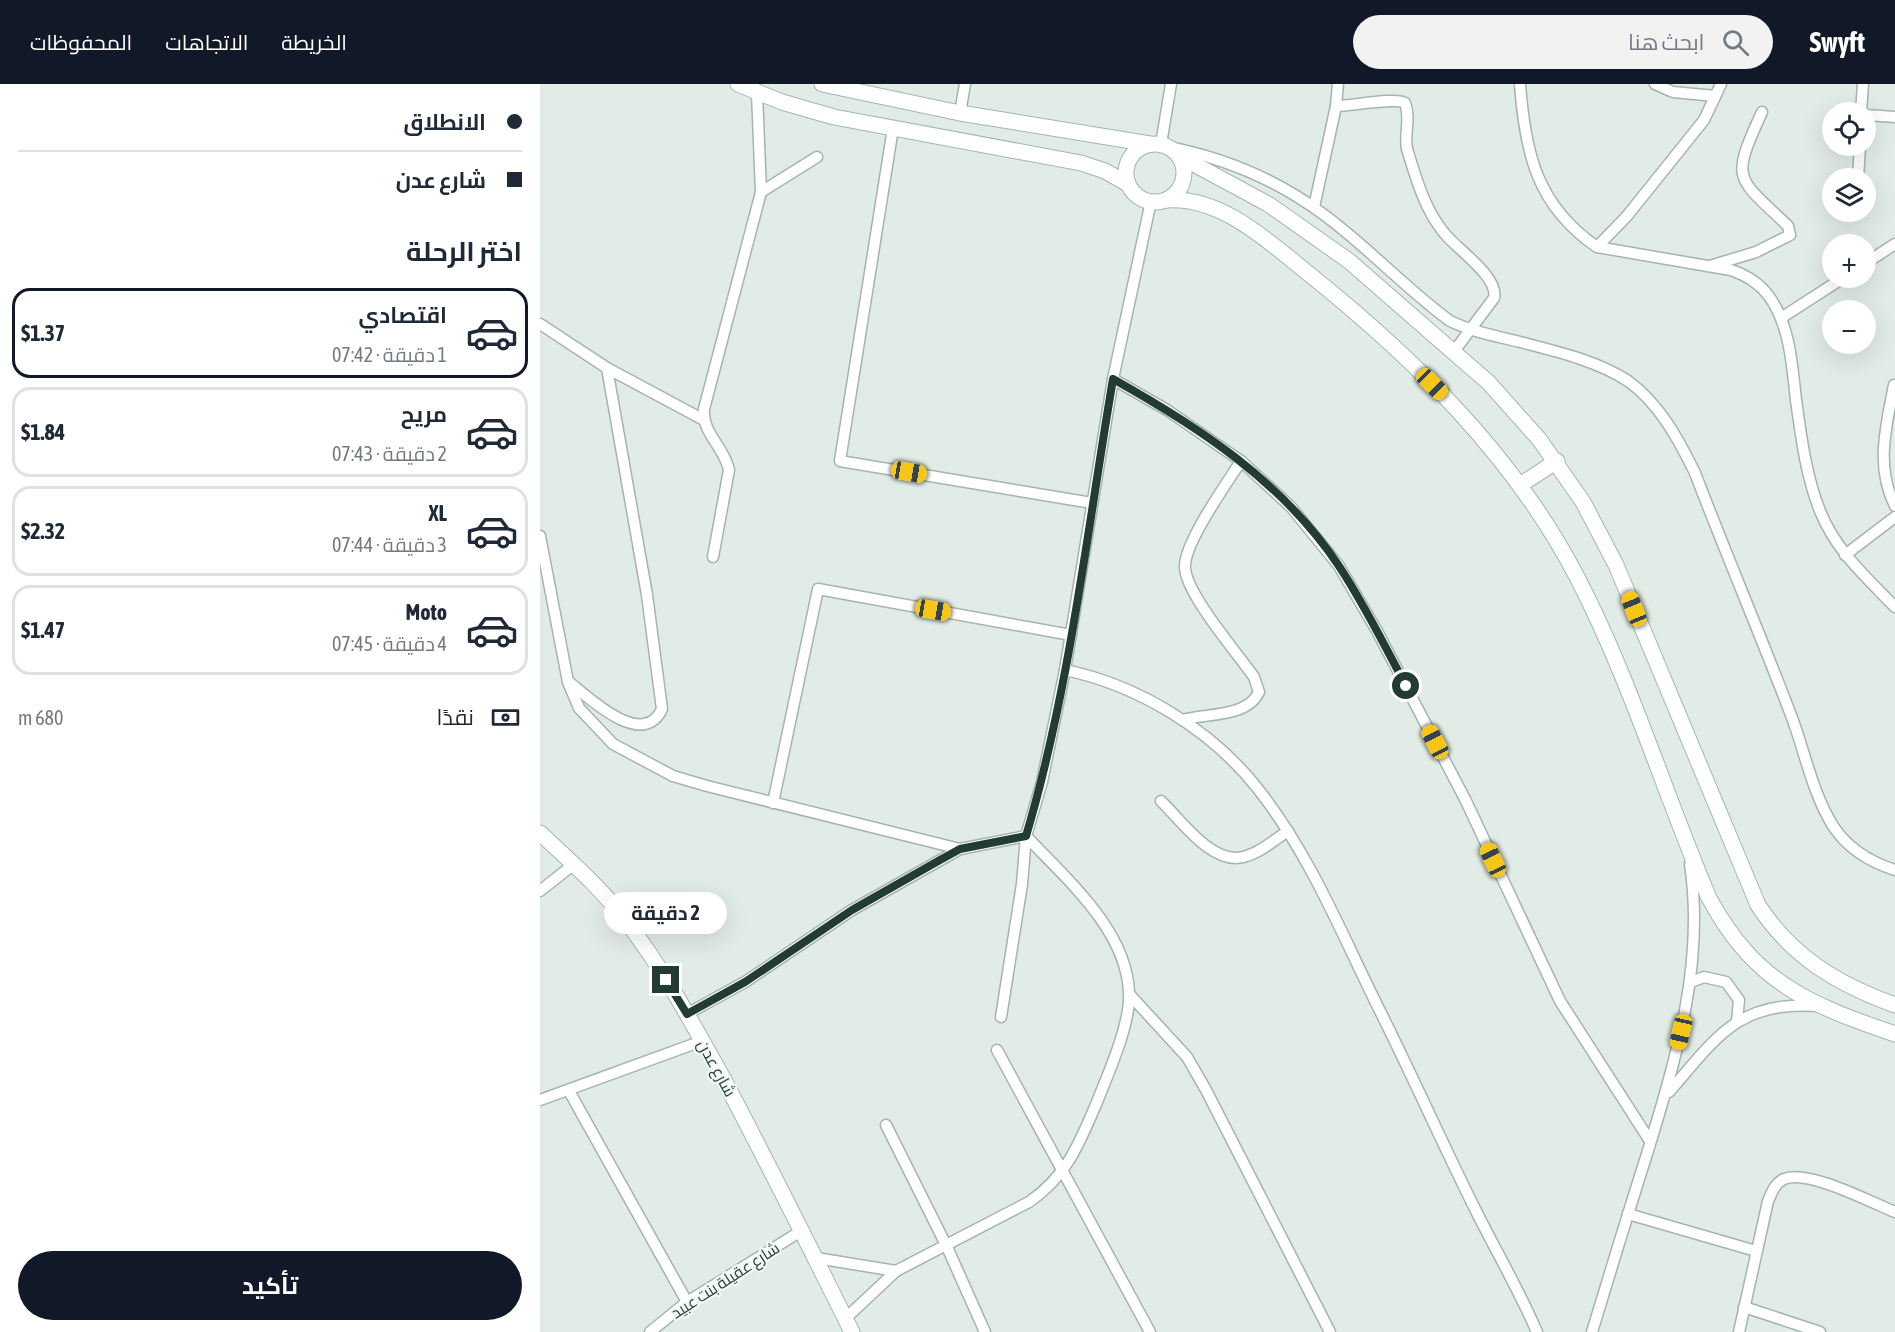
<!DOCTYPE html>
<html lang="ar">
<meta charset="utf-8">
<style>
body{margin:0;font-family:"Asap Condensed",Cairo,sans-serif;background:#f2f2f3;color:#1f2937;direction:rtl;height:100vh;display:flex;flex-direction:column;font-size:22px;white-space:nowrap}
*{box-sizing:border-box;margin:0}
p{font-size:20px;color:#747a83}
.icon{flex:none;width:33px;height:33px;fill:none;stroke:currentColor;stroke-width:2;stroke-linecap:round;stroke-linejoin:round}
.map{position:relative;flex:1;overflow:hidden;direction:ltr}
.side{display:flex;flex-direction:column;background:#fff;width:540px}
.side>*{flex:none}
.banner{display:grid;align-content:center;height:132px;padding:0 18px;background:#fff}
.controls{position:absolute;left:1282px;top:18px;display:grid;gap:12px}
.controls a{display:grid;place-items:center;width:54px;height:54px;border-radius:50%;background:#fff;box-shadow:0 6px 24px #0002;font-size:30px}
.end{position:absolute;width:27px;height:27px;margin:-14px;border:8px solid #223c35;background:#fff;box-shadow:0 0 0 3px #fff}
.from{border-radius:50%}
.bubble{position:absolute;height:42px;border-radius:21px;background:#fff;box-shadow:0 6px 24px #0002;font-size:20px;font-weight:700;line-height:42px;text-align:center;direction:rtl}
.car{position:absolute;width:18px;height:36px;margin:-18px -9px;border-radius:8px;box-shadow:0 0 4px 2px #0007;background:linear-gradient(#f5c518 24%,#345 0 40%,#f5c518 0 76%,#345 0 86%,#f5c518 0)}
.banner b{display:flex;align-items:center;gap:21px;height:57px;font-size:22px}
.banner b+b{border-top:2px solid #e0e1e3}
.banner i{width:15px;height:15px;background:#1f2937}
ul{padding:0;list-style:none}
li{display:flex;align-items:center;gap:18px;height:90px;margin:0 12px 9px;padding:0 6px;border:3px solid #e0e1e3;border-radius:18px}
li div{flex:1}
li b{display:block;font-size:22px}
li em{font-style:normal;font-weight:700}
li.current{border-color:#111827}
li>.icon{width:54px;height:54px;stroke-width:1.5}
h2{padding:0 18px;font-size:27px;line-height:72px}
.pay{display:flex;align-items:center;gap:15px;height:66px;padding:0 18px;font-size:22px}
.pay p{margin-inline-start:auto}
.button{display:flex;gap:12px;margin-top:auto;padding:12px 18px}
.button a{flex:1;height:69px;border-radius:36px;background:#111827;color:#fff;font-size:24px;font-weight:700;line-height:69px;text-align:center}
header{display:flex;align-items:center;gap:36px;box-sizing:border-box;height:84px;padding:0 30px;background:#111827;color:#fff}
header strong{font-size:28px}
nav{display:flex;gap:33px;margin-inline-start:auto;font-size:21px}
.search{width:420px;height:54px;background:#f2f2f3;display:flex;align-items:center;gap:15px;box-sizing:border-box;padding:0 21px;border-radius:33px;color:#747a83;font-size:22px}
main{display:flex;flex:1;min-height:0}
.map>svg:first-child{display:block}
</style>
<header>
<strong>Swyft</strong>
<div class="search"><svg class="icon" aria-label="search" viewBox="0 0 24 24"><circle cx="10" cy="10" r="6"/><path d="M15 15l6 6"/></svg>ابحث هنا</div>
<nav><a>الخريطة</a><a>الاتجاهات</a><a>المحفوظات</a></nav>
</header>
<main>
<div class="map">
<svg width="1355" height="1248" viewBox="0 0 1355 1248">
<rect width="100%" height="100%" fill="#e2ece7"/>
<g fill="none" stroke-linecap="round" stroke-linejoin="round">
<defs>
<g id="street">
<path d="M980,0c5,69 17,122 77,163l134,23c15,5 27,12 37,25 22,29 24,70 28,105 5,36 10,76 24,111 16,40 46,66 75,96"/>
<polyline points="1115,0 1133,8 1175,12"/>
<path d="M796,22c15,0 60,-9 69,-3 6,14 -1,31 2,46 9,29 18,62 38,85 13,16 54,43 49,64l-39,52"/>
<polyline points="1321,28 1323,0"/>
<polyline points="420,29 425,0"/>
<polyline points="1326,31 1355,33"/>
<polyline points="353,44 300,377 552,419"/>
<polyline points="621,60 631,0"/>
<path d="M628,63c57,11 109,33 155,67 45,33 82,74 127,107 23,11 46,15 70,21 35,9 78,19 108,39 31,22 51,59 67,92 31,81 65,161 96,242 14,37 21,77 42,111 15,23 37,36 62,44"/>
<polyline points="1318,94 1320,62"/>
<polyline points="221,108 277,73"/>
<polyline points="774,123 796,22 798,0"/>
<polyline points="1057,163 1087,132 1164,36 1181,0"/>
<polyline points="1326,179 1355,160"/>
<path d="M1173,181l43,-13 34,-17 -2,-9c-52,-50 -58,-44 -26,-114"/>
<polyline points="1241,234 1303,194"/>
<polyline points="0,240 67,284 164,336"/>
<polyline points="573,295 627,326 701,377 751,423 799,482 837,547 926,717 1020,917 1110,1057"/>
<path d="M1354,301c-8,42 -19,81 1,121"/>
<polyline points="0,452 28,598 39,624 73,660 133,692 167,702 420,765"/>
<polyline points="1305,471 1355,433"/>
<path d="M173,473l16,-87c-5,-24 -27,-36 -25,-61l57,-217 -4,-99"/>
<path d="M525,586c73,15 147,60 193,119 53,67 84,146 122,222 33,66 63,134 96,200 20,40 43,79 61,121"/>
<path d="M29,598c20,16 74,68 93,27l-15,-114 -40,-227"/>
<path d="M642,636c24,-7 65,-2 77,-28l-5,-15c-16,-23 -69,-84 -69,-110 -1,-24 42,-84 56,-106"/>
<path d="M621,717c20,19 51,64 82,56 17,-4 31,-17 45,-26"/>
<polyline points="233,719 278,505 531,551"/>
<polyline points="0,807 34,780"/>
<polyline points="1151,898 1164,893 1186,898 1199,916 1197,937"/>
<polyline points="590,911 647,973 666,1006 790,1248"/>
<path d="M147,930l58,-32 107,-72 108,-61 66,-13c40,43 101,94 103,157 2,30 -21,81 -32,109 -18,42 -30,74 -68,100l-133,69 -50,47"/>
<polyline points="461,933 482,800 486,752 502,698 525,586 573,295 611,117"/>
<polyline points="457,966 610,1248"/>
<polyline points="29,1007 147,1218"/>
<path d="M1129,1008c47,-54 69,-92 149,-86"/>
<polyline points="0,1016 162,957"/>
<polyline points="346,1041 407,1163 445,1248"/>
<polyline points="1088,1130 1216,1167"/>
<polyline points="276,1174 356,1187"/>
<polyline points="1204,1223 1280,1248"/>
<polyline points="110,1248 147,1218 261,1147"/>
<path d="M1052,1248c18,-59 36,-119 55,-178 29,-95 58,-191 43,-290"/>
<path d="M1199,1248l29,-131c4,-9 7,-18 16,-22 24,-10 86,23 111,33"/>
</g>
<g id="secondary">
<polyline points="198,0 242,18 294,33 541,79 565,87 588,100"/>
<polyline points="282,0 420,29 610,60"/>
<circle cx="615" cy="89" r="29"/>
<path d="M639,72l89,48 81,57 140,122 50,56 44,63 33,63 142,340c34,52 79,79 137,100"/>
<path d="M626,116c55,-4 102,41 143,74 106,85 205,182 268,303 53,102 87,215 132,321 46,85 99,106 186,136"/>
<polyline points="980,401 1017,377"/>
<path d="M0,749c30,28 62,56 86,88 38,49 68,105 98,159 44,83 86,168 128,252"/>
</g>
</defs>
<use href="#street" stroke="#a5b4ae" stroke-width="13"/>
<use href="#secondary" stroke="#a0b7af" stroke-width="17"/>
<use href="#street" stroke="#fff" stroke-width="10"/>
<use href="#secondary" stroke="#fff" stroke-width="15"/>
</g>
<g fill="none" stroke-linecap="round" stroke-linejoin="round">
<path stroke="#223c35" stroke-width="8" d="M126,896l21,34 58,-32 107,-72 88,-50 20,-11 66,-13c44,-148 61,-305 87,-457 86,48 170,103 226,187 25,38 46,80 67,120"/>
</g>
<g text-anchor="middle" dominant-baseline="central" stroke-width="4.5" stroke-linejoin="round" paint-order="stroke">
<g font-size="16" fill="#223c35" stroke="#f2f8f5">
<text transform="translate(177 984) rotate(61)">شارع عدن</text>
<text transform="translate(185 1196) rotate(-33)">شارع عقيلة بنت عبيد</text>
</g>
</g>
</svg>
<div class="controls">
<a><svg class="icon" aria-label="locate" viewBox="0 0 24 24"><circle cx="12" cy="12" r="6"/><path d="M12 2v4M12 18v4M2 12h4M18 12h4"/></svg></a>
<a><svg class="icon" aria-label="layers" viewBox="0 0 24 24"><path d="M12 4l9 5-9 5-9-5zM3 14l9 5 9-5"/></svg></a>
<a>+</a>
<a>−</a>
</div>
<i class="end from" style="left:866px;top:602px"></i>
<i class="end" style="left:126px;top:896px"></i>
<div class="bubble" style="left:64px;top:808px;width:123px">2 دقيقة</div>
<i class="car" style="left:892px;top:300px;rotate:135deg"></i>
<i class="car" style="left:369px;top:388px;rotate:100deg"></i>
<i class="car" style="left:1094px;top:525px;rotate:338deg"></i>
<i class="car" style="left:393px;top:526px;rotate:100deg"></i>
<i class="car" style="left:895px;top:658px;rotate:332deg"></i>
<i class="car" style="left:953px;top:776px;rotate:335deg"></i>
<i class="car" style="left:1141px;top:948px;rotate:193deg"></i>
</div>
<section class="side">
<div class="banner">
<b><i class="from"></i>الانطلاق</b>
<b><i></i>شارع عدن</b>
</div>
<h2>اختر الرحلة</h2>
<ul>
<li class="current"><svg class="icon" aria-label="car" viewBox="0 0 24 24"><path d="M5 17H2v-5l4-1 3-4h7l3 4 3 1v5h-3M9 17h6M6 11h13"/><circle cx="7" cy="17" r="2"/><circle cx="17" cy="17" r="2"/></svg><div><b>اقتصادي</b><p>1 دقيقة · 07:42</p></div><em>$1.37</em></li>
<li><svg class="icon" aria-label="car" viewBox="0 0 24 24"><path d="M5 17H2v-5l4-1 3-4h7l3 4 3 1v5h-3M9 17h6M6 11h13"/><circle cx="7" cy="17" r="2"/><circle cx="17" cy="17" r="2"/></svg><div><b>مريح</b><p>2 دقيقة · 07:43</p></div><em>$1.84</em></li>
<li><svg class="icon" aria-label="car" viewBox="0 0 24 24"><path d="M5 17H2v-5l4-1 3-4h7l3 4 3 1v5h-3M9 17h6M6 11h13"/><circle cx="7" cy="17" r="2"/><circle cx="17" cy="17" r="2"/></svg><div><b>XL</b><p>3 دقيقة · 07:44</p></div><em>$2.32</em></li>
<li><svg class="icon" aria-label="car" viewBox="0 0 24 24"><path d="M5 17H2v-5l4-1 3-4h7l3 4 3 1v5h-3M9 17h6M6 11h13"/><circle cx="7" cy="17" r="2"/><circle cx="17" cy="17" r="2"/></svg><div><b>Moto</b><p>4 دقيقة · 07:45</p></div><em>$1.47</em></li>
</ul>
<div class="pay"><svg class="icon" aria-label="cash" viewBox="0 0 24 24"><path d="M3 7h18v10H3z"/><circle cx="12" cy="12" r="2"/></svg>نقدًا<p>680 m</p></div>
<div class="button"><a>تأكيد</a></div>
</section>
</main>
